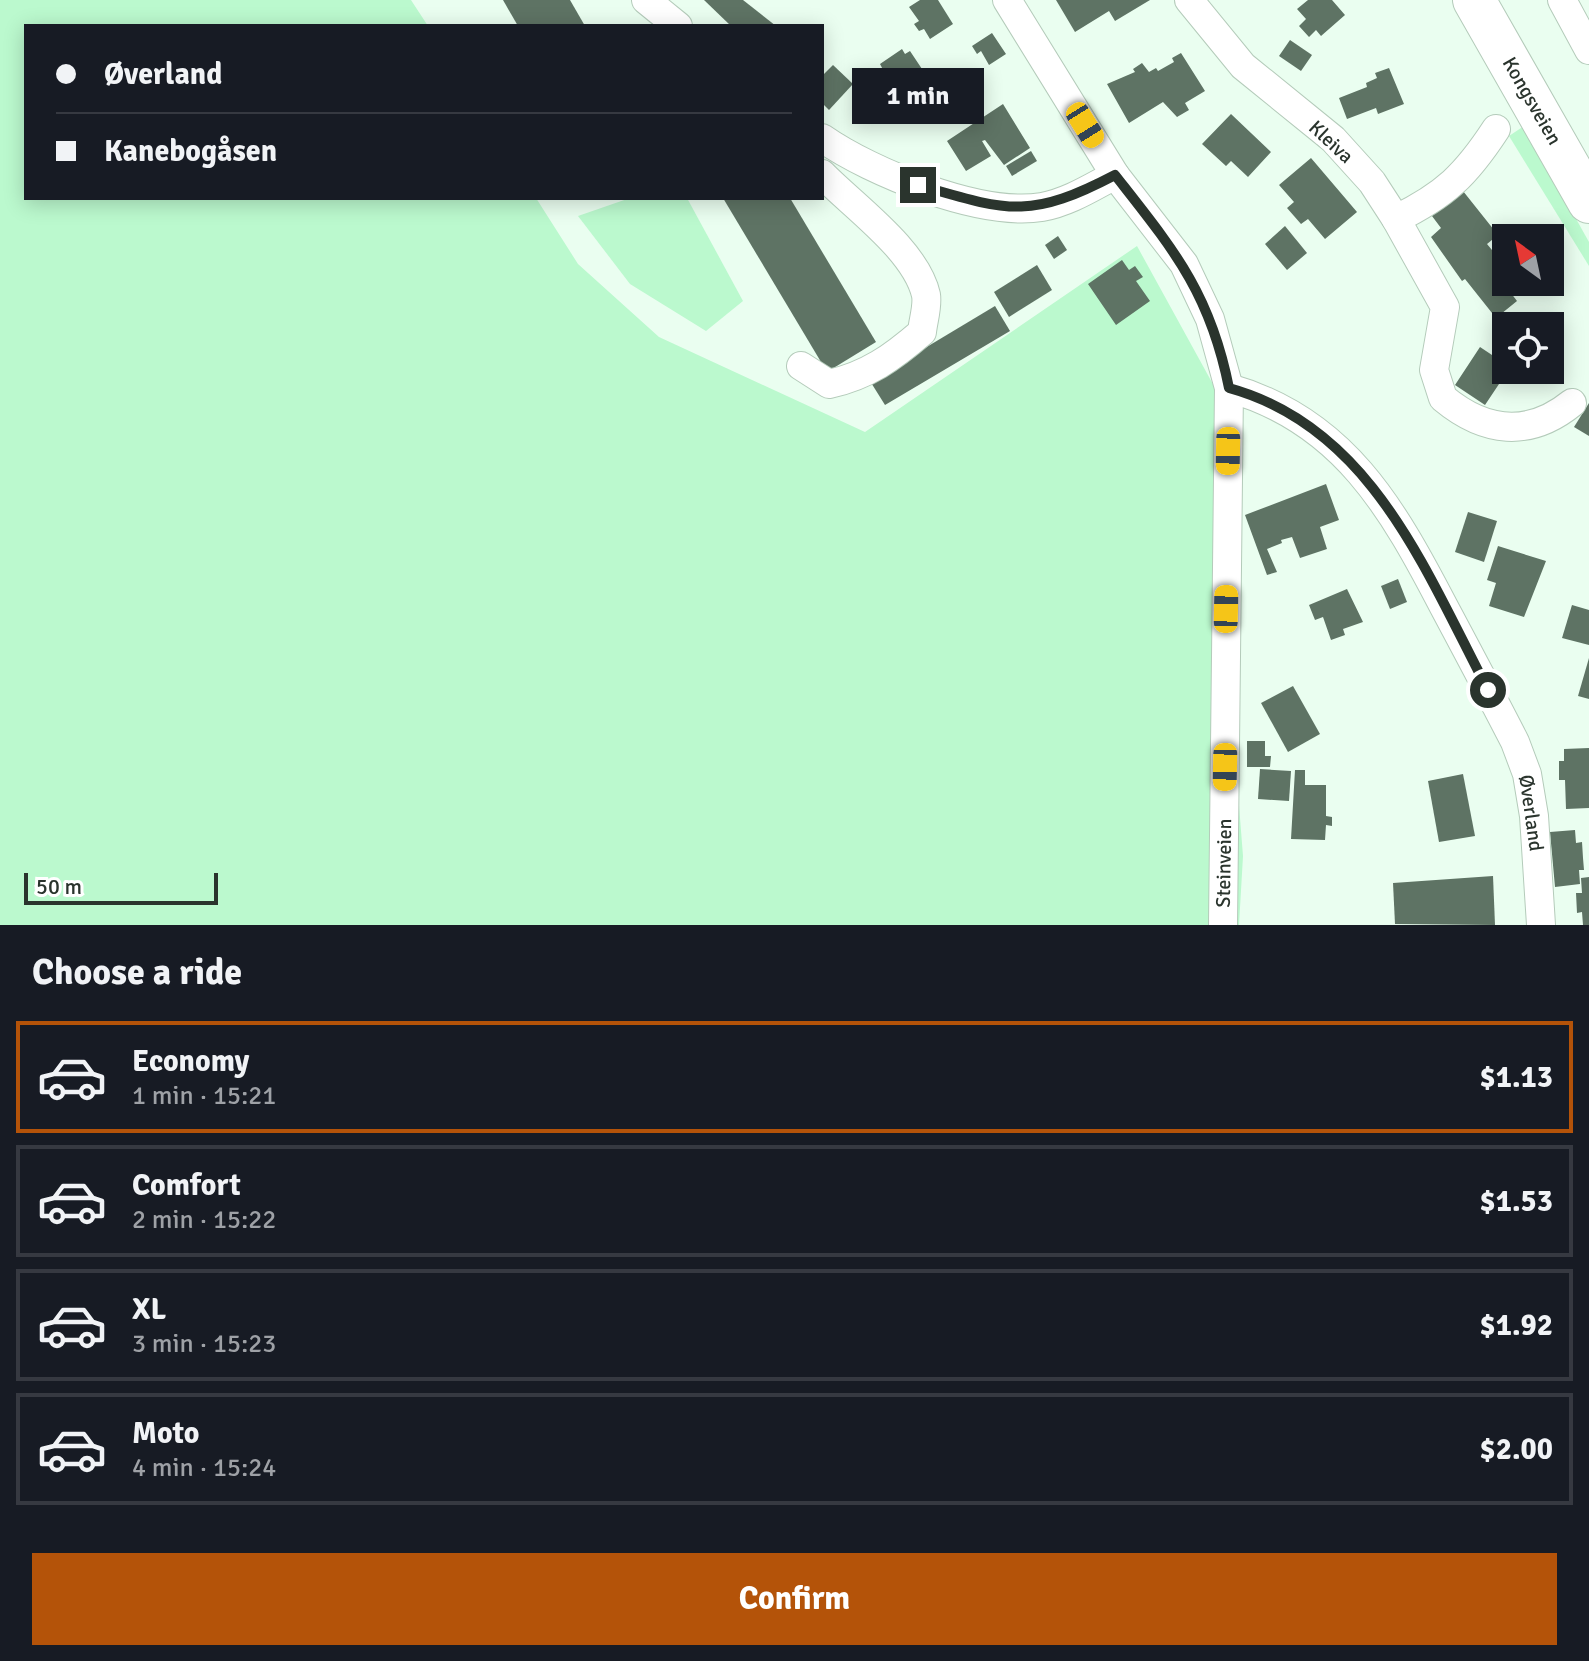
<!DOCTYPE html>
<meta charset="utf-8">
<style>
body{margin:0;font-family:Signika,sans-serif;background:#20242c;color:#f1f3f6;height:100vh;display:flex;flex-direction:column;font-size:30px;white-space:nowrap}
*{box-sizing:border-box;margin:0}
p{font-size:26px;color:#9ea1a6}
.icon{flex:none;width:44px;height:44px;fill:none;stroke:currentColor;stroke-width:2;stroke-linecap:round;stroke-linejoin:round}
.map{position:relative;height:925px;overflow:hidden}
.details{display:flex;flex-direction:column;background:#171b24;flex:1}
.details>*{flex:none}
.hud{position:absolute;left:24px;top:24px;width:800px;height:176px;border-radius:0px;box-shadow:0 4px 20px #0003;display:grid;align-content:center;height:176px;padding:0 32px;background:#171b24}
.needle{width:52px;rotate:327deg}
.controls{position:absolute;left:1492px;top:224px;display:grid;gap:16px}
.controls a{display:grid;place-items:center;width:72px;height:72px;border-radius:0px;background:#171b24;box-shadow:0 4px 20px #0003;font-size:40px}
.scale{position:absolute;left:24px;bottom:20px;width:194px;box-sizing:border-box;padding-left:8px;border:4px solid #2a342d;border-top:0;font-size:22px;line-height:28px;white-space:nowrap;color:#2a342d;-webkit-text-stroke:6px #fff;paint-order:stroke}
.end{position:absolute;width:36px;height:36px;margin:-18px;border:10px solid #2a342d;background:#fff;box-shadow:0 0 0 4px #fff}
.from{border-radius:50%}
.bubble{position:absolute;height:56px;border-radius:0px;background:#171b24;box-shadow:0 4px 20px #0003;font-size:26px;font-weight:700;line-height:56px;text-align:center}
.car{position:absolute;width:24px;height:48px;margin:-24px -12px;border-radius:10px;box-shadow:0 0 6px 2px #0007;background:linear-gradient(#f5c518 24%,#345 0 40%,#f5c518 0 76%,#345 0 86%,#f5c518 0)}
.hud b{display:flex;align-items:center;gap:28px;height:76px;font-size:30px}
.hud b+b{border-top:2px solid #363941}
.hud i{width:20px;height:20px;background:#f1f3f6}
ul{padding:0;list-style:none}
li{display:flex;align-items:center;gap:24px;height:112px;margin:0 16px 12px;padding:0 16px;border:4px solid #363941;border-radius:0px}
li div{flex:1}
li b{display:block;font-size:30px}
li em{font-style:normal;font-weight:700}
li.current{border-color:#b45309}
li>.icon{width:72px;height:72px;stroke-width:1.5}
h2{padding:0 32px;font-size:36px;line-height:96px}
.button{display:flex;gap:16px;margin-top:auto;padding:16px 32px}
.button a{flex:1;height:92px;border-radius:0px;background:#b45309;color:#fff;font-size:32px;font-weight:700;line-height:92px;text-align:center}
.map>svg:first-child{display:block}
</style>
<div class="map">
<svg width="1589" height="925" viewBox="0 0 1589 925">
<rect width="100%" height="100%" fill="#eafef0"/>
<g fill="#bbf9ce">
<polygon points="0,0 411,0 428,26 26,26 26,198 536,198 578,264 659,337 865,432 1137,246 1242,437 1226,640 1243,856 1239,925 0,925"/>
<polygon points="1524,126 1589,242 1589,266 1509,136"/>
<polygon points="630,198 687,198 743,301 706,331 630,284 578,216"/>
</g>
<g fill="#5e7364">
<polygon points="503,0 570,0 585,26 518,26"/>
<polygon points="704,0 743,0 776,26 731,26"/>
<polygon points="920,0 938,0 953,24 930,39 924,29 919,31 914,24 919,21 909,7"/>
<polygon points="1056,0 1150,0 1115,21 1109,11 1075,32"/>
<polygon points="1308,0 1332,0 1345,15 1321,36 1316,30 1309,37 1299,26 1306,19 1297,9"/>
<polygon points="992,33 1006,54 989,65 981,51 977,54 972,46"/>
<polygon points="1290,40 1312,55 1301,71 1279,56"/>
<polygon points="902,49 905,54 910,51 940,96 908,118 880,64"/>
<polygon points="1181,53 1205,91 1185,103 1189,110 1177,117 1163,102 1129,123 1107,84 1135,72 1133,69 1142,63 1149,72 1156,68 1158,71 1174,62 1172,58"/>
<polygon points="833,65 853,84 829,110 822,103 822,76"/>
<polygon points="1389,68 1404,104 1378,114 1376,108 1347,119 1339,98 1367,87 1366,83 1377,78 1375,73"/>
<polygon points="1003,104 1030,148 1004,165 985,140 982,141 991,156 966,171 947,141"/>
<polygon points="1231,114 1271,152 1248,177 1231,161 1226,166 1202,144"/>
<polygon points="1031,151 1037,161 1012,176 1006,166"/>
<polygon points="1311,158 1357,212 1325,239 1308,219 1301,224 1287,208 1294,202 1279,185"/>
<polygon points="1463,191 1498,235 1487,244 1506,267 1504,284 1517,301 1496,318 1465,279 1462,281 1431,237 1441,228 1432,216"/>
<polygon points="723,198 790,198 876,342 827,372"/>
<polygon points="1285,226 1307,253 1287,270 1265,244"/>
<polygon points="1058,236 1067,250 1054,259 1045,245"/>
<polygon points="1122,260 1129,270 1135,266 1143,277 1136,281 1150,301 1116,325 1088,284"/>
<polygon points="1037,265 1052,290 1009,317 994,292"/>
<polygon points="995,306 1010,331 885,405 870,381"/>
<polygon points="1480,347 1504,363 1495,377 1501,381 1485,405 1455,385"/>
<polygon points="1589,403 1589,436 1574,427"/>
<polygon points="1326,484 1339,520 1320,527 1327,549 1300,558 1292,537 1281,540 1282,543 1267,549 1277,572 1267,575 1245,515"/>
<polygon points="1468,512 1497,521 1484,562 1455,552"/>
<polygon points="1498,546 1546,561 1524,617 1489,606 1496,583 1487,580"/>
<polygon points="1398,579 1407,602 1390,609 1381,586"/>
<polygon points="1347,589 1363,622 1343,629 1345,635 1331,640 1323,617 1315,620 1309,605"/>
<polygon points="1572,605 1589,610 1589,645 1562,638"/>
<polygon points="1589,658 1589,699 1578,696"/>
<polygon points="1293,686 1320,734 1288,752 1261,703"/>
<polygon points="1247,741 1265,741 1265,756 1271,756 1270,767 1247,767"/>
<polygon points="1589,748 1589,808 1566,809 1565,780 1559,780 1559,761 1564,761 1564,749"/>
<polygon points="1260,769 1291,771 1289,801 1258,799"/>
<polygon points="1295,770 1305,770 1305,785 1326,785 1326,816 1332,817 1332,826 1326,825 1325,840 1291,839"/>
<polygon points="1463,774 1475,836 1439,842 1428,781"/>
<polygon points="1575,830 1576,843 1582,842 1583,858 1584,870 1579,870 1580,884 1555,887 1550,832"/>
<polygon points="1493,876 1495,925 1395,924 1393,883"/>
<polygon points="1589,877 1589,925 1583,925 1582,912 1577,913 1576,893 1582,893 1581,878"/>
</g>
<g fill="none" stroke-linecap="round" stroke-linejoin="round">
<defs>
<g id="minor">
<polyline points="646,0 678,26"/>
<polyline points="1007,0 1115,175 1184,264 1210,319 1229,388 1223,925"/>
<path d="M1189,0l54,66 90,73 39,43 24,37 49,88 -11,63 9,28c42,35 86,40 129,5"/>
<polyline points="1562,0 1589,50"/>
<path d="M822,138c50,35 159,79 220,69 27,-5 50,-20 73,-32"/>
<path d="M1396,219c49,-24 70,-44 100,-90"/>
<path d="M801,366l28,18c38,-8 64,-27 93,-52 1,-11 6,-26 4,-37 -10,-45 -73,-89 -104,-121"/>
<path d="M1229,388c114,32 164,121 215,219 24,45 48,90 71,135l12,32 7,42 7,109"/>
</g>
<polyline id="highway" points="1474,0 1589,202"/>
</defs>
<use href="#minor" stroke="#b4cbba" stroke-width="30"/>
<use href="#highway" stroke="#b4cbba" stroke-width="44"/>
<use href="#minor" stroke="#fff" stroke-width="28"/>
<use href="#highway" stroke="#fff" stroke-width="42"/>
</g>
<g fill="none" stroke-linecap="round" stroke-linejoin="round">
<path stroke="#2a342d" stroke-width="10" d="M918,185c90,26 111,35 197,-10 58,74 95,117 114,213 142,39 196,182 259,302"/>
</g>
<g text-anchor="middle" dominant-baseline="central" stroke-width="8" stroke-linejoin="round" paint-order="stroke">
<g font-size="20" fill="#2a342d" stroke="#fff">
<text transform="translate(1532 101) rotate(60)">Kongsveien</text>
<text transform="translate(1331 142) rotate(43)">Kleiva</text>
<text transform="translate(1531 813) rotate(82)">Øverland</text>
<text transform="translate(1224 863) rotate(-89)">Steinveien</text>
</g>
</g>
</svg>
<div class="controls">
<a><svg class="needle" viewBox="-14 -14 28 28"><path d="M0-13l5 13h-10z" fill="#e53935"/><path d="M0 13l5-13h-10z" fill="#9ea1a6"/></svg></a>
<a><svg class="icon" aria-label="locate" viewBox="0 0 24 24"><circle cx="12" cy="12" r="6"/><path d="M12 2v4M12 18v4M2 12h4M18 12h4"/></svg></a>
</div>
<div class="scale">50 m</div>
<i class="end from" style="left:1488px;top:690px"></i>
<i class="end" style="left:918px;top:185px"></i>
<div class="bubble" style="left:852px;top:68px;width:132px">1 min</div>
<i class="car" style="left:1085px;top:125px;rotate:148deg"></i>
<i class="car" style="left:1228px;top:451px;rotate:181deg"></i>
<i class="car" style="left:1226px;top:609px;rotate:1deg"></i>
<i class="car" style="left:1225px;top:767px;rotate:181deg"></i>
<div class="hud">
<b><i class="from"></i>Øverland</b>
<b><i></i>Kanebogåsen</b>
</div>
</div>
<section class="details">
<h2>Choose a ride</h2>
<ul>
<li class="current"><svg class="icon" aria-label="car" viewBox="0 0 24 24"><path d="M5 17H2v-5l4-1 3-4h7l3 4 3 1v5h-3M9 17h6M6 11h13"/><circle cx="7" cy="17" r="2"/><circle cx="17" cy="17" r="2"/></svg><div><b>Economy</b><p>1 min · 15:21</p></div><em>$1.13</em></li>
<li><svg class="icon" aria-label="car" viewBox="0 0 24 24"><path d="M5 17H2v-5l4-1 3-4h7l3 4 3 1v5h-3M9 17h6M6 11h13"/><circle cx="7" cy="17" r="2"/><circle cx="17" cy="17" r="2"/></svg><div><b>Comfort</b><p>2 min · 15:22</p></div><em>$1.53</em></li>
<li><svg class="icon" aria-label="car" viewBox="0 0 24 24"><path d="M5 17H2v-5l4-1 3-4h7l3 4 3 1v5h-3M9 17h6M6 11h13"/><circle cx="7" cy="17" r="2"/><circle cx="17" cy="17" r="2"/></svg><div><b>XL</b><p>3 min · 15:23</p></div><em>$1.92</em></li>
<li><svg class="icon" aria-label="car" viewBox="0 0 24 24"><path d="M5 17H2v-5l4-1 3-4h7l3 4 3 1v5h-3M9 17h6M6 11h13"/><circle cx="7" cy="17" r="2"/><circle cx="17" cy="17" r="2"/></svg><div><b>Moto</b><p>4 min · 15:24</p></div><em>$2.00</em></li>
</ul>
<div class="button"><a>Confirm</a></div>
</section>
